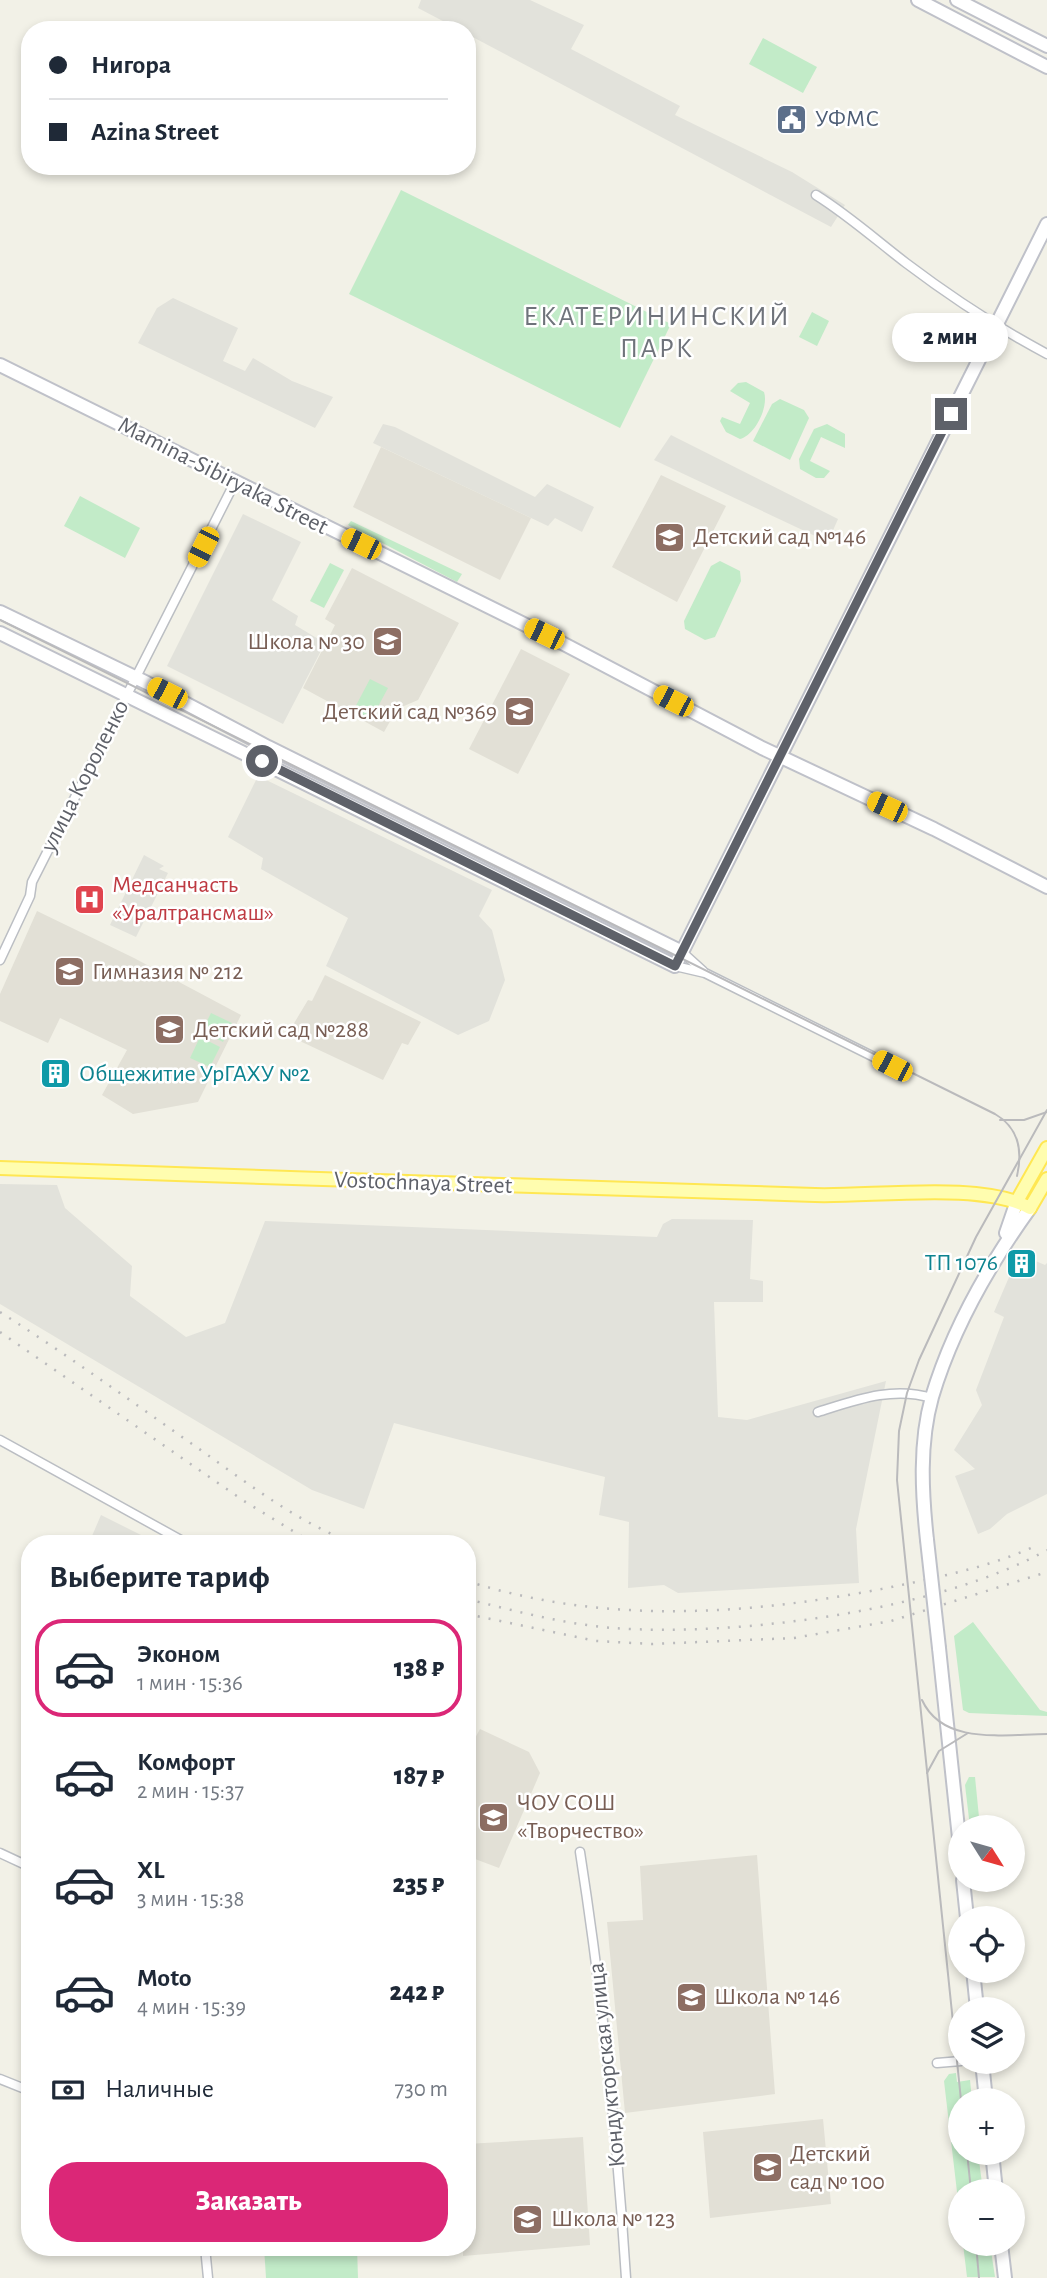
<!DOCTYPE html>
<html lang="ru">
<meta charset="utf-8">
<style>
body{margin:0;font-family:"Alegreya Sans",sans-serif;background:#f2f2f3;color:#1f2937;height:100vh;display:flex;flex-direction:column;font-size:26px;white-space:nowrap}
*{box-sizing:border-box;margin:0}
p{font-size:23px;color:#747a83}
.icon{flex:none;width:38px;height:38px;fill:none;stroke:currentColor;stroke-width:2;stroke-linecap:round;stroke-linejoin:round}
.map{position:relative;flex:1;overflow:hidden}
.sheet{position:absolute;left:21px;top:1535px;width:455px;height:721px;display:flex;flex-direction:column;background:#fff;border-radius:28px;box-shadow:0 4px 10px #0003}
.sheet>*{flex:none}
.top-card{position:absolute;left:21px;top:21px;width:455px;height:154px;border-radius:28px;box-shadow:0 4px 10px #0003;display:grid;align-content:center;height:154px;padding:0 28px;background:#fff}
.needle{width:46px;rotate:127deg}
.fabs{position:absolute;left:948px;top:1815px;display:grid;gap:14px}
.fabs a{display:grid;place-items:center;width:77px;height:77px;border-radius:50%;background:#fff;box-shadow:0 4px 10px #0003;font-size:35px}
.end{position:absolute;width:32px;height:32px;margin:-16px;border:9px solid #5e6169;background:#fff;box-shadow:0 0 0 4px #fff}
.from{border-radius:50%}
.bubble{position:absolute;height:49px;border-radius:24px;background:#fff;box-shadow:0 4px 10px #0003;font-size:23px;font-weight:800;line-height:49px;text-align:center}
.car{position:absolute;width:21px;height:42px;margin:-21px -10px;border-radius:9px;box-shadow:0 0 5px 2px #0007;background:linear-gradient(#f5c518 24%,#345 0 40%,#f5c518 0 76%,#345 0 86%,#f5c518 0)}
.top-card b{display:flex;align-items:center;gap:24px;height:66px;font-size:26px}
.top-card b+b{border-top:2px solid #e0e1e3}
.top-card i{width:18px;height:18px;background:#1f2937}
ul{padding:0;list-style:none}
li{display:flex;align-items:center;gap:21px;height:98px;margin:0 14px 10px;padding:0 14px;border:4px solid transparent;border-radius:28px}
li div{flex:1}
li b{display:block;font-size:26px}
li em{font-style:normal;font-weight:800}
li.selected{border-color:#db2777}
li>.icon{width:63px;height:63px;stroke-width:1.5}
h2{padding:0 28px;font-size:32px;line-height:84px}
.pay{display:flex;align-items:center;gap:18px;height:77px;padding:0 28px;font-size:26px}
.pay p{margin-inline-start:auto}
.button{display:flex;gap:14px;margin-top:auto;padding:14px 28px}
.button a{flex:1;height:80px;border-radius:28px;background:#db2777;color:#fff;font-size:28px;font-weight:800;line-height:80px;text-align:center}
.map>svg:first-child{display:block}
</style>
<div class="map">
<svg width="1047" height="2278" viewBox="0 0 1047 2278">
<rect width="100%" height="100%" fill="#f2f1e7"/>
<g fill="#e2e2db">
<polygon points="421,0 530,0 584,25 571,49 680,106 675,115 792,172 845,205 831,227 467,34 467,30 460,30 418,8"/>
<polygon points="173,298 238,328 223,361 245,371 253,358 292,381 333,397 315,428 138,343 157,308"/>
<polygon points="383,424 395,427 535,497 547,484 594,507 582,532 555,518 548,526 373,443"/>
<polygon points="671,435 838,519 828,542 654,460"/>
<polygon points="243,514 301,542 272,600 298,616 295,625 325,643 283,724 167,666"/>
<polygon points="258,776 492,890 479,916 492,930 505,980 489,1021 458,1035 326,966 348,918 261,869 263,858 228,837"/>
<polygon points="144,855 164,866 159,869 168,873 136,937 110,925"/>
<polygon points="0,1184 57,1185 65,1208 132,1266 130,1296 186,1337 225,1323 265,1221 657,1237 663,1224 672,1219 753,1220 750,1279 763,1281 763,1302 714,1302 718,1417 747,1420 886,1381 856,1529 859,1583 678,1593 664,1585 628,1588 629,1522 599,1515 605,1477 394,1423 364,1509 312,1490 0,1304"/>
<polygon points="1019,1254 1045,1265 1047,1263 1047,1494 1007,1514 990,1529 978,1534 955,1476 975,1469 954,1450 982,1405 976,1390 1004,1317 994,1312"/>
<polygon points="101,1515 147,1538 160,1543 89,1543"/>
</g>
<g fill="#e2e0d6">
<polygon points="381,447 531,518 500,580 353,507"/>
<polygon points="661,475 726,506 677,602 612,567"/>
<polygon points="352,568 459,623 418,700 397,709 384,732 303,688 335,625 325,619"/>
<polygon points="521,649 570,674 518,774 469,749"/>
<polygon points="37,911 134,958 241,1015 198,1102 133,1114 102,1095 127,1050 60,1018 48,1043 0,1021 0,994"/>
<polygon points="325,975 421,1022 408,1045 402,1043 383,1080 287,1035 308,1000 312,1001"/>
<polygon points="480,1729 529,1752 540,1773 499,1868 467,1856 467,1753"/>
<polygon points="757,1855 775,2094 625,2113 607,1922 643,1920 640,1866"/>
<polygon points="823,2119 831,2204 710,2218 703,2132"/>
<polygon points="583,2137 590,2245 463,2256 463,2247 467,2247 467,2144"/>
</g>
<g fill="#c2ebc8">
<polygon points="763,38 817,67 803,93 749,64"/>
<polygon points="401,190 671,324 620,428 349,294"/>
<polygon points="812,312 829,321 817,346 799,337"/>
<path d="M746,382l18,10c5,15 -9,43 -24,47l-14,-7 -6,-11 2,-4 18,7 10,-21 -20,-12 8,-8z"/>
<polygon points="780,399 804,410 809,418 790,460 753,441 772,404"/>
<polygon points="827,424 845,434 845,448 821,437 810,461 830,471 824,478 816,478 800,469 799,459 814,429"/>
<polygon points="80,496 140,528 125,558 64,526"/>
<polygon points="351,521 462,574 457,582 348,525"/>
<polygon points="720,561 740,571 741,581 715,637 705,640 685,629 684,621 711,566"/>
<polygon points="330,563 344,570 324,608 310,601"/>
<polygon points="370,679 388,688 374,714 368,712 365,718 352,713"/>
<polygon points="211,1013 232,1023 223,1042 202,1031"/>
<polygon points="200,1037 220,1047 210,1067 190,1058"/>
<polygon points="973,1622 1040,1710 1047,1712 1047,1716 969,1713 963,1710 954,1636"/>
<polygon points="969,1777 975,1777 980,1827 970,1827 965,1785"/>
<polygon points="956,2073 957,2082 970,2080 972,2100 961,2100 961,2152 978,2153 983,2191 961,2191 961,2226 944,2081 949,2074"/>
<polygon points="963,2244 990,2244 995,2277 967,2277"/>
<polygon points="264,2247 357,2247 358,2278 266,2278"/>
</g>
<g fill="none" stroke-linecap="round" stroke-linejoin="round">
<defs>
<g id="street">
<path d="M816,195c32,20 60,45 90,68 45,34 92,65 141,91"/>
<polyline points="682,952 703,971"/>
<polyline points="0,960 30,896 32,882 235,482"/>
<polyline points="675,966 705,973 892,1066"/>
<path d="M818,1412c38,-12 74,-26 114,-14"/>
<polyline points="0,1440 188,1544"/>
<path d="M580,1852c22,142 37,283 46,426"/>
<polyline points="0,1853 30,1867"/>
<polyline points="937,2063 961,2061"/>
<polyline points="0,2079 30,2091"/>
<polyline points="205,2247 208,2278"/>
</g>
<g id="secondary">
<polyline points="918,0 1047,67"/>
<polyline points="957,0 1047,46"/>
<polyline points="0,365 562,643 762,748 934,829 1047,887"/>
<polyline points="0,612 147,683 268,747 682,952"/>
<polyline points="0,633 675,966 1047,224"/>
<polyline points="1006,1233 1017,1201"/>
<path d="M927,1540c-5,-46 -8,-97 5,-143 20,-67 57,-132 98,-189"/>
<polyline points="939,1648 961,1857"/>
<polyline points="963,1880 967,1918"/>
<polyline points="973,1970 977,2009"/>
<polyline points="982,2062 986,2100"/>
<polyline points="992,2152 996,2191"/>
<polyline points="1001,2244 1005,2278"/>
</g>
<g id="primary">
<path d="M0,1168c272,9 543,19 815,27 57,2 166,-14 215,13l17,-29"/>
<polyline points="1017,1201 1047,1148"/>
</g>
</defs>
<use href="#street" stroke="#bbbec3" stroke-width="11"/>
<use href="#secondary" stroke="#bfc1c9" stroke-width="16"/>
<use href="#primary" stroke="#ffe753" stroke-width="16"/>
<use href="#street" stroke="#fff" stroke-width="8"/>
<use href="#secondary" stroke="#fff" stroke-width="12"/>
<use href="#primary" stroke="#fffdaf" stroke-width="12"/>
<g stroke="#bababc" stroke-width="2">
<path d="M0,620l995,494c24,14 28,36 22,62"/>
<polyline points="1000,1120 1024,1120 1047,1112"/>
<path d="M922,1700c21,46 83,34 125,34"/>
<polyline points="927,1773 939,1751 968,1733"/>
<polyline points="961,2100 897,1480 899,1431 907,1393 919,1360 976,1237 1047,1110"/>
<polyline points="967,2152 971,2191"/>
<polyline points="976,2244 979,2278"/>
</g>
<g stroke="#bababc" stroke-width="2.5" stroke-dasharray="2 9" stroke-linecap="butt">
<path d="M0,1312c69,44 135,92 202,139 48,34 98,73 154,93"/>
<polyline points="0,1332 244,1501 314,1544"/>
<path d="M467,1581c150,48 307,32 458,-1 36,-8 72,-17 106,-32"/>
<path d="M467,1599c48,12 97,25 146,29 124,9 325,-17 434,-78"/>
<polyline points="467,1614 596,1641 652,1644 794,1638 891,1621 1047,1572"/>
</g>
<defs>
<polyline id="secondary-bridge" points="927,1540 939,1648"/>
</defs>
<use href="#secondary-bridge" stroke="#bfc1c9" stroke-width="16" stroke-linecap="butt"/>
<use href="#secondary-bridge" stroke="#fff" stroke-width="12"/>
</g>
<g fill="none" stroke-linecap="round" stroke-linejoin="round">
<polyline stroke="#5e6169" stroke-width="9" points="262,761 675,966 951,414"/>
</g>
<defs>
<symbol id="civic-square" viewBox="-11 -11 22 22"><rect x="-9" y="-9" width="18" height="18" rx="4" fill="#5c6f8a" stroke="#fff"/><path d="M-.6-6.5H3V-4.5H.6V-3L4-1V1h2V6H-6V1h2V-1L-.6-3ZM-1.2 2.5V6h2.4V2.5Z" fill="#fff"/></symbol>
<symbol id="school-square" viewBox="-11 -11 22 22"><rect x="-9" y="-9" width="18" height="18" rx="4" fill="#8d6e63" stroke="#fff"/><path d="M0-5L7-2L0 1L-7-2ZM-4 1L0 2.5L4 1V4Q0 6-4 4Z" fill="#fff"/></symbol>
<symbol id="hospital-square" viewBox="-11 -11 22 22"><rect x="-9" y="-9" width="18" height="18" rx="4" fill="#e0444e" stroke="#fff"/><path d="M-5-5h3v3.5h4V-5h3V5h-3V1.5h-4V5h-3Z" fill="#fff"/></symbol>
<symbol id="building-square" viewBox="-11 -11 22 22"><rect x="-9" y="-9" width="18" height="18" rx="4" fill="#0f9aa8" stroke="#fff"/><path d="M-4-6H4V6H1V3H-1V6H-4ZM-2.5-4.3h1.7v1.8h-1.7ZM.8-4.3h1.7v1.8H.8ZM-2.5-1h1.7V.8h-1.7ZM.8-1h1.7V.8H.8Z" fill="#fff"/></symbol>
</defs>
<g fill-rule="evenodd">
<use href="#civic-square" x="774" y="102" width="35" height="35"/>
<use href="#school-square" x="652" y="520" width="35" height="35"/>
<use href="#school-square" x="370" y="624" width="35" height="35"/>
<use href="#school-square" x="502" y="694" width="35" height="35"/>
<use href="#hospital-square" x="72" y="882" width="35" height="35"/>
<use href="#school-square" x="52" y="954" width="35" height="35"/>
<use href="#school-square" x="152" y="1012" width="35" height="35"/>
<use href="#building-square" x="38" y="1056" width="35" height="35"/>
<use href="#building-square" x="1004" y="1246" width="35" height="35"/>
<use href="#school-square" x="476" y="1800" width="35" height="35"/>
<use href="#school-square" x="674" y="1980" width="35" height="35"/>
<use href="#school-square" x="750" y="2150" width="35" height="35"/>
<use href="#school-square" x="510" y="2202" width="35" height="35"/>
</g>
<g text-anchor="middle" dominant-baseline="central" stroke-width="5" stroke-linejoin="round" paint-order="stroke">
<g font-size="24" fill="#4e5e75" stroke="#fff" text-anchor="start">
<text x="815" y="119">УФМС</text>
</g>
<g font-size="24" fill="#5e6169" stroke="#fff">
<text transform="translate(223 476) rotate(27)">Mamina-Sibiryaka Street</text>
<text transform="translate(85 776) rotate(-63)">улица Короленко</text>
<text transform="translate(423 1183) rotate(2)">Vostochnaya Street</text>
<text transform="translate(607 2065) rotate(-96)">Кондукторская улица</text>
</g>
<g font-size="24" fill="#785e54" stroke="#fff" text-anchor="start">
<text x="693" y="537">Детский сад №146</text>
<text x="365" y="642" text-anchor="end">Школа № 30</text>
<text x="497" y="712" text-anchor="end">Детский сад №369</text>
<text x="92" y="972">Гимназия № 212</text>
<text x="193" y="1030">Детский сад №288</text>
<text x="517" y="1803">ЧОУ СОШ<tspan x="517" dy="28">«Творчество»</tspan></text>
<text x="714" y="1997">Школа № 146</text>
<text x="790" y="2154">Детский<tspan x="790" dy="28">сад № 100</tspan></text>
<text x="551" y="2219">Школа № 123</text>
</g>
<g font-size="24" fill="#be3a42" stroke="#fff" text-anchor="start">
<text x="112" y="885">Медсанчасть<tspan x="112" dy="28">«Уралтрансмаш»</tspan></text>
</g>
<g font-size="24" fill="#0d838f" stroke="#fff" text-anchor="start">
<text x="79" y="1074">Общежитие УрГАХУ №2</text>
<text x="998" y="1263" text-anchor="end">ТП 1076</text>
</g>
<g font-size="28" letter-spacing="2" fill="#6f737b" stroke="#fff">
<text x="657" y="317">ЕКАТЕРИНИНСКИЙ<tspan x="657" dy="32">ПАРК</tspan></text>
</g>
</g>
</svg>
<div class="fabs">
<a><svg class="needle" viewBox="-14 -14 28 28"><path d="M0-13l5 13h-10z" fill="#e53935"/><path d="M0 13l5-13h-10z" fill="#747a83"/></svg></a>
<a><svg class="icon" aria-label="locate" viewBox="0 0 24 24"><circle cx="12" cy="12" r="6"/><path d="M12 2v4M12 18v4M2 12h4M18 12h4"/></svg></a>
<a><svg class="icon" aria-label="layers" viewBox="0 0 24 24"><path d="M12 4l9 5-9 5-9-5zM3 14l9 5 9-5"/></svg></a>
<a>+</a>
<a>−</a>
</div>
<i class="end from" style="left:262px;top:761px"></i>
<i class="end" style="left:951px;top:414px"></i>
<div class="bubble" style="left:892px;top:313px;width:116px">2 мин</div>
<i class="car" style="left:361px;top:544px;rotate:296deg"></i>
<i class="car" style="left:203px;top:547px;rotate:207deg"></i>
<i class="car" style="left:544px;top:634px;rotate:296deg"></i>
<i class="car" style="left:167px;top:693px;rotate:297deg"></i>
<i class="car" style="left:673px;top:701px;rotate:297deg"></i>
<i class="car" style="left:887px;top:807px;rotate:295deg"></i>
<i class="car" style="left:892px;top:1066px;rotate:297deg"></i>
<div class="top-card">
<b><i class="from"></i>Нигора</b>
<b><i></i>Azina Street</b>
</div>
<section class="sheet">
<h2>Выберите тариф</h2>
<ul>
<li class="selected"><svg class="icon" aria-label="car" viewBox="0 0 24 24"><path d="M5 17H2v-5l4-1 3-4h7l3 4 3 1v5h-3M9 17h6M6 11h13"/><circle cx="7" cy="17" r="2"/><circle cx="17" cy="17" r="2"/></svg><div><b>Эконом</b><p>1 мин · 15:36</p></div><em>138 ₽</em></li>
<li><svg class="icon" aria-label="car" viewBox="0 0 24 24"><path d="M5 17H2v-5l4-1 3-4h7l3 4 3 1v5h-3M9 17h6M6 11h13"/><circle cx="7" cy="17" r="2"/><circle cx="17" cy="17" r="2"/></svg><div><b>Комфорт</b><p>2 мин · 15:37</p></div><em>187 ₽</em></li>
<li><svg class="icon" aria-label="car" viewBox="0 0 24 24"><path d="M5 17H2v-5l4-1 3-4h7l3 4 3 1v5h-3M9 17h6M6 11h13"/><circle cx="7" cy="17" r="2"/><circle cx="17" cy="17" r="2"/></svg><div><b>XL</b><p>3 мин · 15:38</p></div><em>235 ₽</em></li>
<li><svg class="icon" aria-label="car" viewBox="0 0 24 24"><path d="M5 17H2v-5l4-1 3-4h7l3 4 3 1v5h-3M9 17h6M6 11h13"/><circle cx="7" cy="17" r="2"/><circle cx="17" cy="17" r="2"/></svg><div><b>Moto</b><p>4 мин · 15:39</p></div><em>242 ₽</em></li>
</ul>
<div class="pay"><svg class="icon" aria-label="cash" viewBox="0 0 24 24"><path d="M3 7h18v10H3z"/><circle cx="12" cy="12" r="2"/></svg>Наличные<p>730 m</p></div>
<div class="button"><a>Заказать</a></div>
</section>
</div>
